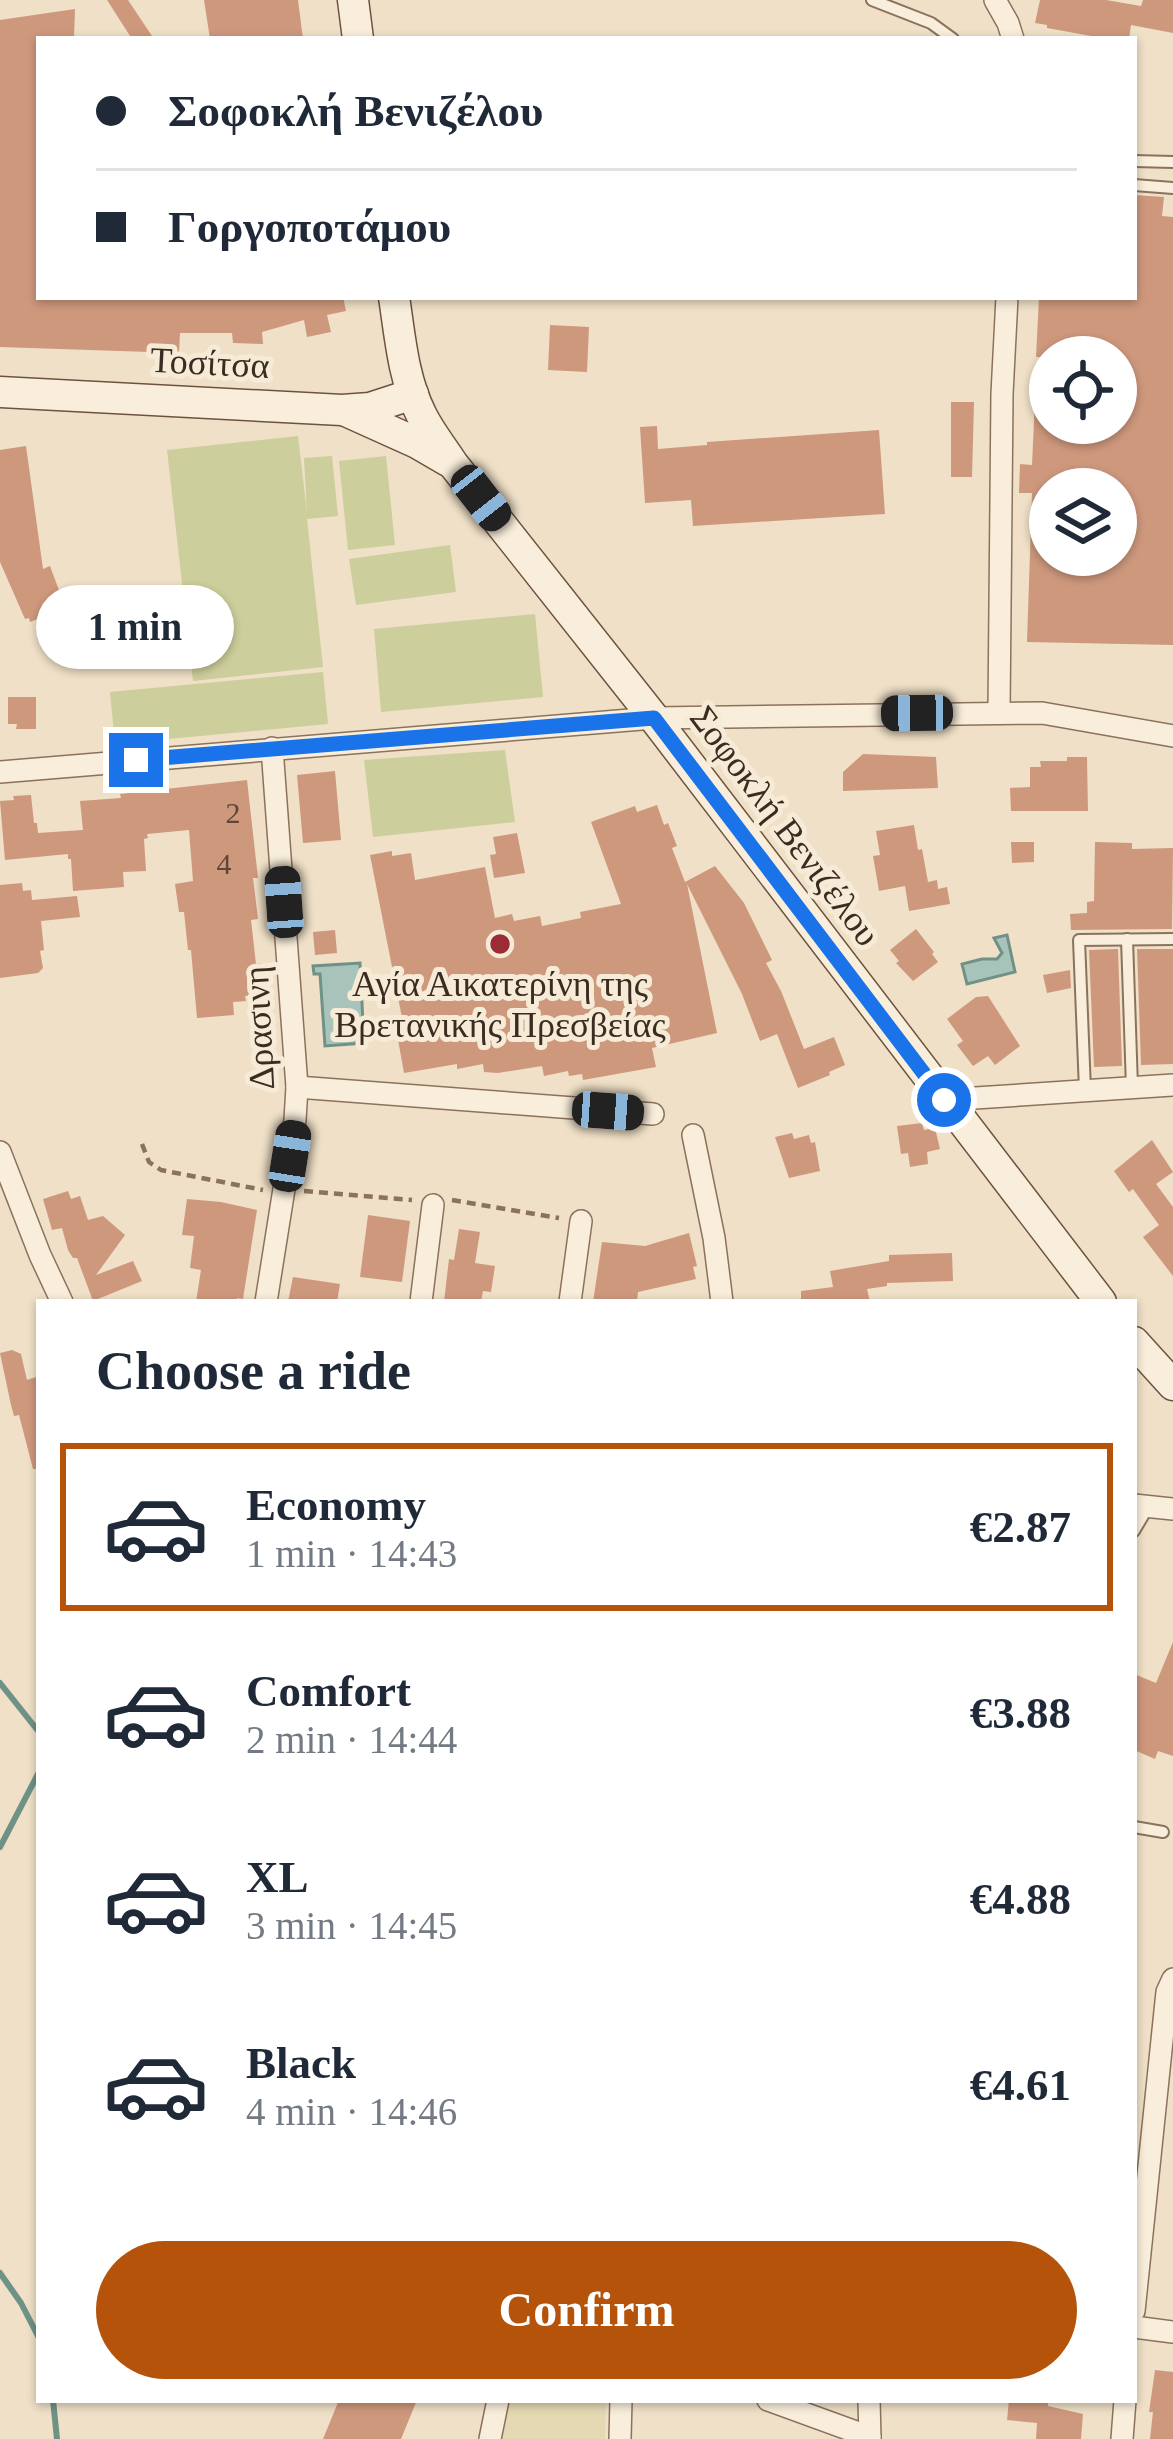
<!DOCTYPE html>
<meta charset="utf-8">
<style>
body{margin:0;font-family:"Times New Roman",serif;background:#f2f2f3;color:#1f2937;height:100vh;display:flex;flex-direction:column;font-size:45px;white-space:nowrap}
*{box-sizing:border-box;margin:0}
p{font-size:39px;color:#747a83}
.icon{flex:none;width:66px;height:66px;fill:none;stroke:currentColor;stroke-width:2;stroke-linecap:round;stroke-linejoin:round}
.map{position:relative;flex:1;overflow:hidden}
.side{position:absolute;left:36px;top:1299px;width:1101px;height:1104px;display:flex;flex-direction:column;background:#fff;border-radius:0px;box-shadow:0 3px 9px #0004}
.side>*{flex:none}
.top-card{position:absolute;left:36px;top:36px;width:1101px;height:264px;border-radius:0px;box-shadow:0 3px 9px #0004;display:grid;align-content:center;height:264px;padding:0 60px;background:#fff}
.buttons{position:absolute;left:1029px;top:336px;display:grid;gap:24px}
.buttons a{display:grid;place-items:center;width:108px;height:108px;border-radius:50%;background:#fff;box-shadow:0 3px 9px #0004;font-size:60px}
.end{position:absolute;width:54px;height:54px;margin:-27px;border:15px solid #1a73e8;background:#fff;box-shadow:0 0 0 6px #fff}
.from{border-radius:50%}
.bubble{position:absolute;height:84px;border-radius:42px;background:#fff;box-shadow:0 3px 9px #0004;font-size:39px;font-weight:600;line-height:84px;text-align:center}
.car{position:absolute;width:36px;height:72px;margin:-36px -18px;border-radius:15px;box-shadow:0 0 9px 3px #0007;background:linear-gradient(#222 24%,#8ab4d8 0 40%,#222 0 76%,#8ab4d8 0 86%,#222 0)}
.top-card b{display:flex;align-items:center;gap:42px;height:114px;font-size:45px}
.top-card b+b{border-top:3px solid #e0e1e3}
.top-card i{width:30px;height:30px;background:#1f2937}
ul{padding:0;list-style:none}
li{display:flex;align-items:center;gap:36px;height:168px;margin:0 24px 18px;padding:0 36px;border:6px solid transparent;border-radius:0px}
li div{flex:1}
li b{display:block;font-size:45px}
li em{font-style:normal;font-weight:600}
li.selected{border-color:#b45309}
li>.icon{width:108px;height:108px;stroke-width:1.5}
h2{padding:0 60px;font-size:54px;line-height:144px}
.button{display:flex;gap:24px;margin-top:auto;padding:24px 60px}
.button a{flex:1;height:138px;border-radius:72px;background:#b45309;color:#fff;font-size:48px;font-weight:600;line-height:138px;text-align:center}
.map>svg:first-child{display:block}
</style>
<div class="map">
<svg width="1173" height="2439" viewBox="0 0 1173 2439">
<rect width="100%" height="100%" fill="#efe0c7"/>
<polygon fill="#e5d9b4" points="509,2400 606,2400 605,2439 499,2439"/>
<g fill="#ccce9b">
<polygon points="298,436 307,513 304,458 332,456 338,516 307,519 323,667 193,681 167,450"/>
<polygon points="386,456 395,545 348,550 339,461"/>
<polygon points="450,545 456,592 356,605 349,559"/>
<polygon points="535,614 543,697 381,712 374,629"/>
<polygon points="323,672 328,724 115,744 110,692"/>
<polygon points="505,750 515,822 373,837 364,760"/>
</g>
<g fill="#a8c3b9" stroke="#6f9286" stroke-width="3">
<polygon points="1007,935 1015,972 967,984 962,964 982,959 997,959 1002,953 994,938"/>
<polygon points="360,963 364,1043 325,1046 320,974 314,974 313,966"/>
</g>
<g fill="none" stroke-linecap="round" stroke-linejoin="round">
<g stroke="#6f9286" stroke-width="6">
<polyline points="0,1683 39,1732"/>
<polyline points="0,1847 39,1772"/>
<polyline points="0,2273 21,2303 39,2338"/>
<polyline points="53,2400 57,2439"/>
</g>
</g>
<g fill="#ce987d" fill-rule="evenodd">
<polygon points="107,0 128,0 154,39 132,39"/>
<polygon points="204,0 298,0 303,39 210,39"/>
<polygon points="1040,0 1106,0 1141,6 1143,0 1173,0 1173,33 1131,25 1129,39 1108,39 1047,28 1047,25 1035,23"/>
<polygon points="75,9 74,39 39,39 39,297 343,297 346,311 327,315 331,332 307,337 304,320 262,332 263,344 233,343 232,333 180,333 179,353 0,347 0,20"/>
<path d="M1134,195l30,2 -2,19 11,1v428l-146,-3 5,-149h-13l1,-29 12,1 4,-89 14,1v46h66v-66h-80l3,-60h95zM1050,489h66v66h-66z"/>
<polygon points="550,325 589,327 587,372 548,370"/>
<polygon points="951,402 974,402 972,477 951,477"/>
<polygon points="657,426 658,449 707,445 707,442 879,430 885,514 693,526 691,500 645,503 640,427"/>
<polygon points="26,446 43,569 50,566 60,593 57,595 63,609 30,622 29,618 25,619 0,562 0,450"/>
<polygon points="8,697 36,697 36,729 16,729 17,724 8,724"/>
<polygon points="863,754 936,757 938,788 843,791 843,772"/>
<polygon points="1067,757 1087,757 1088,811 1011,811 1010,788 1030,787 1030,767 1041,767 1040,761 1067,761"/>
<polygon points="335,771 341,840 303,843 297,775"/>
<polygon points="247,780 258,878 253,878 258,919 251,920 256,964 261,963 264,994 245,996 246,1001 233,1002 234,1015 197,1018 191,950 188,950 184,912 179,912 175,884 193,881 189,830 147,834 148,838 144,839 146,871 123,872 124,887 73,891 71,859 68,859 68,854 5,860 0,801 14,800 13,796 31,795 34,823 37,823 38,833 83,830 80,801 121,798 120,794"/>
<polygon points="657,805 664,825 668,823 677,846 672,848 685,882 715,866 744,903 772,960 766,963 781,991 804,1049 834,1037 845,1065 829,1072 830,1075 798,1088 777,1034 760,1041 742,994 687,884 717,1033 652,1048 656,1067 583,1080 582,1074 569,1076 568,1071 544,1076 542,1066 498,1073 484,1072 483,1064 457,1069 457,1064 404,1073 397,1034 405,1033 370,855 392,851 392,856 411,853 415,880 485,867 495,918 512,914 514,921 540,916 542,926 581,918 580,912 621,904 591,822 635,806 637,812"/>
<polygon points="914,825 918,850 922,849 928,882 937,880 938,889 947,887 950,904 909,911 905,886 879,891 873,856 880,855 876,831"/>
<polygon points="517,833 525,873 494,878 490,855 496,854 493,837"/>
<polygon points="1011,842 1034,842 1034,862 1012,863"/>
<polygon points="1095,842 1132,843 1132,849 1173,848 1172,929 1071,930 1070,914 1087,913 1087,902 1094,901"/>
<polygon points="22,883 23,891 31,890 32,900 77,896 80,917 41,921 44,950 40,951 43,968 38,973 0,978 0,885"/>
<polygon points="916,929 934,952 932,954 938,962 913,981 896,963 899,961 890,950"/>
<polygon points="335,930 337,953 315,955 313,932"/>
<polygon points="1118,949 1122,1066 1094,1067 1089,950"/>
<polygon points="1137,949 1173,949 1173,1064 1141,1065"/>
<polygon points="1070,970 1071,988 1047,993 1043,975"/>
<polygon points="988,996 1020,1046 995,1065 988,1056 973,1066 957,1045 963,1041 947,1019 976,997"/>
<polygon points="922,1123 924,1130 935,1128 940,1149 927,1152 928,1164 910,1167 908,1153 901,1154 897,1126"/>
<polygon points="792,1133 794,1139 809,1135 811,1143 815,1142 820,1171 789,1178 775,1137"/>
<polygon points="1152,1140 1173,1172 1156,1184 1173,1207 1173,1276 1143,1237 1159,1225 1133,1189 1129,1192 1114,1171"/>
<polygon points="68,1191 71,1199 80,1196 88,1220 103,1216 125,1235 96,1275 133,1261 142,1281 93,1301 77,1258 73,1258 68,1250 62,1228 52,1230 43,1199"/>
<polygon points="187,1199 221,1202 257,1210 243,1299 237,1298 237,1302 196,1302 201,1270 190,1268 194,1236 182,1235"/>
<polygon points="368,1215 410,1221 402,1282 360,1277"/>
<polygon points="459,1229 480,1232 475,1263 495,1266 491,1292 483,1291 481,1302 444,1302 449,1259 454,1260"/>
<polygon points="689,1233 697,1266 693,1267 696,1279 638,1292 637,1302 593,1302 602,1242 645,1246"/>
<polygon points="952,1253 953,1281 887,1283 887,1286 867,1289 870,1302 801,1302 801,1291 833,1287 830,1271 889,1261 889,1255"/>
<polygon points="293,1277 340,1284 337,1302 288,1302"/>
<polygon points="12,1350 21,1354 27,1380 39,1376 39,1469 33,1469 19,1415 14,1416 11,1405 0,1353"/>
<polygon points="1173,1642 1173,1756 1158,1751 1155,1759 1134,1750 1134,1674 1156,1683"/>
<polygon points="1155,2370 1173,2372 1173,2439 1150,2439 1153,2412 1149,2412"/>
<polygon points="339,2400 417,2400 401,2439 323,2439"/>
<polygon points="1009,2400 1048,2400 1048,2406 1083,2414 1081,2439 1036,2439 1037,2423 1007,2420"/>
</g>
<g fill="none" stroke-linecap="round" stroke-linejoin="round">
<defs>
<g id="lane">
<polyline points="872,0 931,23 953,39"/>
<polyline points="1134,161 1173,162"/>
<polyline points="1134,185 1173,188"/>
<polyline points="1127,939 1132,1087"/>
<polyline points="1085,1090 1079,940 1173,939"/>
<polyline points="1134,1531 1147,1509"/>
<polyline points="1134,1827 1163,1832"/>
</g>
<g id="street">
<polyline points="995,0 1008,23 1013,39"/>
<polyline points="999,712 1002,394 1007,297"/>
<polyline points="0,772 654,718 1042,713 1173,736"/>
<polyline points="297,1087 653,1114"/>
<polyline points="944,1100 1173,1085"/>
<polyline points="693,1135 714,1238 722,1302"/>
<polyline points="0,1152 40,1255 62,1302"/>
<polyline points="266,1302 295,1120 297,1087 272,748"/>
<polyline points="421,1302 433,1205"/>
<polyline points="570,1302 581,1221"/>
<polyline points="1134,1505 1173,1509"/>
<polyline points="1134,2311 1167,1992 1173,1979"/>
<polyline points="1134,2327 1173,2332"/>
<polyline points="768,2400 870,2437"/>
<polyline points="869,2400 870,2439"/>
<polyline points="490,2439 498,2400"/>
<polyline points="620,2439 621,2400"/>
<polyline points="1122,2439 1125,2400"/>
</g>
<g id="secondary">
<polyline points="353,0 358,39"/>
<path d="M394,297c6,39 9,81 27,117 8,17 21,33 32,50l201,254 447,584"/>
<polyline points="0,392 342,410 370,408 413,394"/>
<polyline points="346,411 417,443 448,461"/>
<polyline points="1134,1342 1173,1385"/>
</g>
</defs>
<use href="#lane" stroke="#8b725c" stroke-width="14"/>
<use href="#street" stroke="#8b725c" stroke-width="24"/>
<use href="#secondary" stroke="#6d533f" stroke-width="33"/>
<g stroke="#8b725c" stroke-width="4.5" stroke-dasharray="9 6" stroke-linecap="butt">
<polyline points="142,1144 149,1162 161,1170 263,1190"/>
<polyline points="304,1191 412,1200"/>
<polyline points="452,1200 559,1218"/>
</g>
<use href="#lane" stroke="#f9eedb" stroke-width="10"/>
<use href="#street" stroke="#f9eedb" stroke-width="21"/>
<use href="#secondary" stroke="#f9eedb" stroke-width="30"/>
</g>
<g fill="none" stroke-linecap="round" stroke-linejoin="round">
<polyline stroke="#1a73e8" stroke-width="15" points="136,760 654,718 944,1100"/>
</g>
<circle fill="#9b2b34" stroke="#f6ebd7" stroke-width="4.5" cx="500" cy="944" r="12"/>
<g text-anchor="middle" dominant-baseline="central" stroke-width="10" stroke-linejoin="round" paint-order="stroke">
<g font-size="30" fill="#604637">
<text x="233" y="812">2</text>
<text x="224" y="863">4</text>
</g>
<g font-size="36" fill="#3c2b20" stroke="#f6ebd7">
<text transform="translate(210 363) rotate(3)">Τοσίτσα</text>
<text transform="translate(785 826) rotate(53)">Σοφοκλή Βενιζέλου</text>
<text transform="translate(259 1028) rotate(-93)">Δρασινη</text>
</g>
<g font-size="36" fill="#3c2b20" stroke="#f6ebd7">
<text x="500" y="984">Αγία Αικατερίνη της<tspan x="500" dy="41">Βρετανικής Πρεσβείας</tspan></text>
</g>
</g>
</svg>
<div class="buttons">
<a><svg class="icon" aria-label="locate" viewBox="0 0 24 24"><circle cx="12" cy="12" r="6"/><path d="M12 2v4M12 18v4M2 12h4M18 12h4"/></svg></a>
<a><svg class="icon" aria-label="layers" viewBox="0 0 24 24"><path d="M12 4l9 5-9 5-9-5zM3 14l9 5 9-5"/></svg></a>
</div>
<i class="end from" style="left:944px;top:1100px"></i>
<i class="end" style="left:136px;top:760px"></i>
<div class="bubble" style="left:36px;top:585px;width:198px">1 min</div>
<i class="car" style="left:481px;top:498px;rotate:142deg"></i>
<i class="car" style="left:917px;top:713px;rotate:269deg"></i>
<i class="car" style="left:284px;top:902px;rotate:356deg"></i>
<i class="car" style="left:608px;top:1111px;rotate:94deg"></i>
<i class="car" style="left:290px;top:1156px;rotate:9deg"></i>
<div class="top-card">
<b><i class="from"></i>Σοφοκλή Βενιζέλου</b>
<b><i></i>Γοργοποτάμου</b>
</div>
<section class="side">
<h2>Choose a ride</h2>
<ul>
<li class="selected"><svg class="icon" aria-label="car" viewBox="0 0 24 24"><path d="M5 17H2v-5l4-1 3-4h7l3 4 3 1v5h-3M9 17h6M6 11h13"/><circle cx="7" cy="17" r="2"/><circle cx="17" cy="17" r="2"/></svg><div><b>Economy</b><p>1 min · 14:43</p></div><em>€2.87</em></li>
<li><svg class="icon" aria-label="car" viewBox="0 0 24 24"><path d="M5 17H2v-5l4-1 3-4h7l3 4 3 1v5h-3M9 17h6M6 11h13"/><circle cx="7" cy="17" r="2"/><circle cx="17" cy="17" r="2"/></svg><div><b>Comfort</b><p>2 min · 14:44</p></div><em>€3.88</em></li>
<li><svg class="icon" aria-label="car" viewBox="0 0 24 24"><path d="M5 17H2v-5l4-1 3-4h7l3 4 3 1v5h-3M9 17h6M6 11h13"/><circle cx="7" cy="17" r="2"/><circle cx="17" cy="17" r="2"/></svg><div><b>XL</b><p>3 min · 14:45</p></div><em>€4.88</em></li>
<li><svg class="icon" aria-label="car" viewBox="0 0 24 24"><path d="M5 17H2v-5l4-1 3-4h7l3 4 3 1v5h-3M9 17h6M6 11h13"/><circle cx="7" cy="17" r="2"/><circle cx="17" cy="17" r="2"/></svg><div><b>Black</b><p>4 min · 14:46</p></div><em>€4.61</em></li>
</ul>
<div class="button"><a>Confirm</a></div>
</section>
</div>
